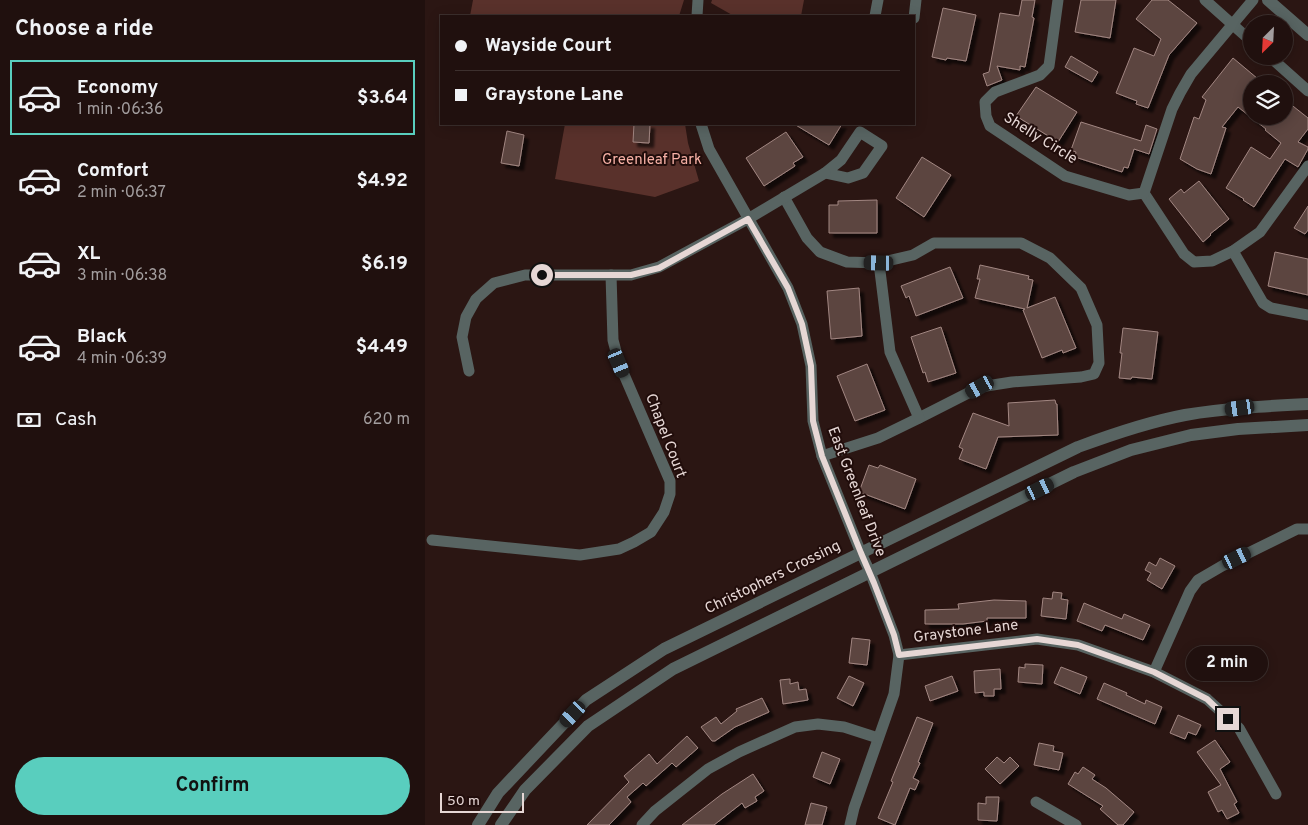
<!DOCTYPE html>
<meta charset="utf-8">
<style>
body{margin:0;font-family:Overpass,sans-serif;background:#281917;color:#f1f3f6;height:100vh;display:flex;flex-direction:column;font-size:19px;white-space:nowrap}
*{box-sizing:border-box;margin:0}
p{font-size:16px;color:#a29d9e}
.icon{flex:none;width:28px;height:28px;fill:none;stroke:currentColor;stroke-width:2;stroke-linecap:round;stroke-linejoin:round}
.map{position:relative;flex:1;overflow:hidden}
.side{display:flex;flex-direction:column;background:#20100e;width:425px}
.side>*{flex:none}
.hud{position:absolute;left:15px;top:15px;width:475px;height:110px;border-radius:0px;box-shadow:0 2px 12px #0003,0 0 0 1px #3d302e;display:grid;align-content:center;height:110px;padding:0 15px;background:#20100e}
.needle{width:32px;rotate:204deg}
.fabs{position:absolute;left:818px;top:15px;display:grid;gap:10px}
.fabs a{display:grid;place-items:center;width:50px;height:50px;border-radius:50%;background:#20100e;box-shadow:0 2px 12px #0003,0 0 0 1px #3d302e;font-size:25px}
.scale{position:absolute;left:15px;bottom:12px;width:84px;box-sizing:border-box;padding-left:5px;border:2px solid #e6d7d5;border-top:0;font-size:14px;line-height:18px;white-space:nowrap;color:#e6d7d5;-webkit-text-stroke:4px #210d0b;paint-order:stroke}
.end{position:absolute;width:22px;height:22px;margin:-11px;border:6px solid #e6d7d5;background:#111;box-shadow:0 0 0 2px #111}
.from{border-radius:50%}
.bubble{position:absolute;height:35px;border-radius:18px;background:#20100e;box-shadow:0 2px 12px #0003,0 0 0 1px #3d302e;font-size:16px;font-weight:700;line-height:35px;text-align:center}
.car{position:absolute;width:15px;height:30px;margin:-15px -8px;border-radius:6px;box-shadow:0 0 4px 1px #0007;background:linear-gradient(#222 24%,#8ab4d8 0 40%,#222 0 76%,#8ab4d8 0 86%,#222 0)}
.hud b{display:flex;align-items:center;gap:18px;height:48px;font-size:19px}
.hud b+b{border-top:1px solid #3d302e}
.hud i{width:12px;height:12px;background:#f1f3f6}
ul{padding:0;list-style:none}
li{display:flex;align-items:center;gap:15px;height:75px;margin:0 10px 8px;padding:0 5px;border:2px solid transparent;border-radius:0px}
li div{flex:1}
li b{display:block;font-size:19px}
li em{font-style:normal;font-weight:700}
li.current{border-color:#59cebe}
li>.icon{width:45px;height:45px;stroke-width:1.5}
h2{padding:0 15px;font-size:22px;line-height:60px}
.pay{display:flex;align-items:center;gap:12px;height:55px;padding:0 15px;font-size:19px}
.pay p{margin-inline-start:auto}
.primary-button{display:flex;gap:10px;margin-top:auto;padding:10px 15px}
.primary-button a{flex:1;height:58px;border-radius:30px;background:#59cebe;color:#111;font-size:20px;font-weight:700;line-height:58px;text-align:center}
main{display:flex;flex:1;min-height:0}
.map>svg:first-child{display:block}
</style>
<main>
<section class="side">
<h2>Choose a ride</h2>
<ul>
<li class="current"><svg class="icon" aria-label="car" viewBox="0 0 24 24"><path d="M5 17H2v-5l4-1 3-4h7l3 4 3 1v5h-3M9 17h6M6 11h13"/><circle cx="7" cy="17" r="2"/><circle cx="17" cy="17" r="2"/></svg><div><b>Economy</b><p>1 min · 06:36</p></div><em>$3.64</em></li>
<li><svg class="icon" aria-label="car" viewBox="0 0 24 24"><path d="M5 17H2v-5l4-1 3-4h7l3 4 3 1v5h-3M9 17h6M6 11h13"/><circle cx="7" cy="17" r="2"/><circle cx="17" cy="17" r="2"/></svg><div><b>Comfort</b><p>2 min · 06:37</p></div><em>$4.92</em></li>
<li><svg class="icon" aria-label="car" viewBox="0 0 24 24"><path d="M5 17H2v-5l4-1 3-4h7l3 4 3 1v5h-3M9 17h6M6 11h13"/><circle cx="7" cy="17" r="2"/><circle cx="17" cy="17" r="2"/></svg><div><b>XL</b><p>3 min · 06:38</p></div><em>$6.19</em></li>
<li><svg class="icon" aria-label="car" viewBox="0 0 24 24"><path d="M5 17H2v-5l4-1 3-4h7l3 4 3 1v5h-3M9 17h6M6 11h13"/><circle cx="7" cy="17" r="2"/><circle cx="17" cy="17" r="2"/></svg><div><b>Black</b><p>4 min · 06:39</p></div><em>$4.49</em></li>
</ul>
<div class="pay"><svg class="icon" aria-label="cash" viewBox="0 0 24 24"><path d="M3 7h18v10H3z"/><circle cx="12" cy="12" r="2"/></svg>Cash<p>620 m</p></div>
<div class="primary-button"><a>Confirm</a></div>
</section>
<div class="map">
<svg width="883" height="825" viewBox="0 0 883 825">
<defs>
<filter id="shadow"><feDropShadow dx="4.5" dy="4.5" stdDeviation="1" flood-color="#0009"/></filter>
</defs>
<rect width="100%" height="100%" fill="#2b1613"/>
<g fill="#59312b">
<polygon points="48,0 259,0 254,16 45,16"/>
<polygon points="287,0 379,0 376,16 309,16 286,3"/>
<polygon points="140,124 260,124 263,143 274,181 230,197 130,179"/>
</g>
<g fill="#5c4440" stroke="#a28782" filter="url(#shadow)">
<polygon points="597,0 610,0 607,17 609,18 600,67 595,66 595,70 572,66 577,80 562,86 558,74 564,72 575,13 594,16"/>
<polygon points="656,0 691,0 685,38 650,32"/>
<polygon points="727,0 743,0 772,23 744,55 723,108 711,104 712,101 691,93 709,48 729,56 736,39 711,19"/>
<polygon points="518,8 551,15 541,61 522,58 521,60 507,57"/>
<polygon points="646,56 673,72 667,82 640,67"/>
<polygon points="808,58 839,84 826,84 826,116 859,116 859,99 883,118 883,129 873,142 883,147 883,149 873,167 860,159 829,207 818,200 819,199 801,188 826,147 845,159 856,143 840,130 841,129 813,107 797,127 801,128 786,174 772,169 755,159 769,117 774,119 781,100 777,97"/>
<polygon points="611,87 652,112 633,142 591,116"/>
<polygon points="656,122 716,141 721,125 732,129 724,154 709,149 703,168 699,167 697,172 650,157 651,152 646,150"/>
<polygon points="209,124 225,124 224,143 208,142"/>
<polygon points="369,124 417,124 404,145"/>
<polygon points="82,131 99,135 94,166 76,163"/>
<polygon points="361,132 378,157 368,163 370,166 339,186 321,158"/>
<polygon points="497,157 526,175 499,217 471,198"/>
<polygon points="774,181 804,219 785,234 786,235 778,242 744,199 756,189 759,193"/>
<polygon points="452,200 452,233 404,233 404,205 413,205 413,201"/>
<polygon points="883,206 883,230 880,234 869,228"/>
<polygon points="850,252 883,259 883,295 843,286"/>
<polygon points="555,265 604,276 603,279 608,280 602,308 630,297 651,348 638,353 637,350 617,358 598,310 600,309 550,298 555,279 552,279"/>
<polygon points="525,267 538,298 491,316 484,296 481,298 476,286"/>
<polygon points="434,288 437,336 406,339 402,291"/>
<polygon points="516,327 531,373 503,382 500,372 498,373 486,337"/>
<polygon points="698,328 733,332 727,379 707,377 706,379 694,378 697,353 695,353"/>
<polygon points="442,364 460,410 430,421 412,376"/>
<polygon points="630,400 631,404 632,404 633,435 573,437 561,469 534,459 538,449 534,447 548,413 584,426 583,403"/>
<polygon points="444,465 453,468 455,465 491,479 480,509 434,492"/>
<polygon points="735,558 750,566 737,589 722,580 726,573 720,570 724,562 731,566"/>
<polygon points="628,592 637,593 636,599 643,600 641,619 616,616 618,598 627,599"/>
<polygon points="569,600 601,601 601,618 562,618 562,621 538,624 500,624 500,610 534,609 533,604"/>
<polygon points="659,603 697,619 699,614 725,625 718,640 680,625 677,631 652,621"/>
<polygon points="427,638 445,640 442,665 424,663"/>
<polygon points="600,664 618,665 617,684 593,682 594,667 600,668"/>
<polygon points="636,667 662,677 655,694 629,683"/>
<polygon points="575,669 576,689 569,689 569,696 559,696 559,692 550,693 549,671"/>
<polygon points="424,676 439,683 428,706 412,698"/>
<polygon points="527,676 533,691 505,701 500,686"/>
<polygon points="365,679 365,684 373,682 374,690 381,689 383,700 358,704 355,680"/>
<polygon points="679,683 702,693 701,695 720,704 721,700 737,707 730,724 672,699"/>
<polygon points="337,698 344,712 310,727 290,741 287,741 276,727 291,717 296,724 312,711 311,709"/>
<polygon points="753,715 776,725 771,735 763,732 760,739 745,733"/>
<polygon points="492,717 508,723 493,762 495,763 488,778 494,781 490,790 485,788 470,825 453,818 468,782 466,781"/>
<polygon points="262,736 273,748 251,767 247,763 221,786 218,783 202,797 206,802 184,825 162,825 204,782 199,776 224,754 232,764"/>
<polygon points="790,740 805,762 795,769 812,802 809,804 814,813 802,819 797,810 793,812 783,792 796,785 772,752"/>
<polygon points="614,743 629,746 628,751 638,753 634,770 609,765"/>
<polygon points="397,752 415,759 405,784 388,777"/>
<polygon points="572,757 579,763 585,757 594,766 575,784 560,769"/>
<polygon points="658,767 670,775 667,779 681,788 709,812 698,825 693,825 675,809 678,806 643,784 650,772 653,774"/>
<polygon points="328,774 339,791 330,797 332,801 320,808 317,803 289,825 257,825 297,794"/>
<polygon points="561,797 574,797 572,821 553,820 553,803 561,804"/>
<polygon points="386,803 402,807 397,825 380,825"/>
</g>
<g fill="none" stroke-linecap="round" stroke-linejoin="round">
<g stroke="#586462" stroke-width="11">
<polyline points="633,0 624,66 615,75 570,92 560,102 561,116 565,126 640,176 704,195 719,193 759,254 769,262 787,261 808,251 835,232 883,166"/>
<polyline points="780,0 826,41"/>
<polyline points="272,16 273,0"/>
<polyline points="450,16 453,0"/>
<polyline points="489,18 491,0"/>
<polyline points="844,56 883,91"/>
<polyline points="276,124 284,149 363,288 377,324 386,366 388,421 397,456 436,553 445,572 469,635 474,655 469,694 429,808 425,825"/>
<polygon points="435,132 457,146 438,173 423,178 400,173 416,160"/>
<polyline points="719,193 747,109 755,93 766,74 828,0"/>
<polyline points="359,197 382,238 395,252 422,262 454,263 488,255 509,243 596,243 625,258 656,288 672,325 674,363 669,374 656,377 587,382 555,387 494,418 453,438 397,456"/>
<polyline points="808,251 838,303 846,308 883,315"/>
<polyline points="454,263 465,352 494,418"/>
<polyline points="44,371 37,337 41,317 51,299 69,283 100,275 206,275 234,267 323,219 400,173"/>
<polyline points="7,540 155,555 194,549 209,542 226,532 239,512 245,494 245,481 194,363 188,340 186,275"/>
<polyline points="474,655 612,639 653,645 729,672 782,699 814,728 851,794"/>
<polyline points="729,672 765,591 773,580 797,566 872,529 883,529"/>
<polyline points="611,802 651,825"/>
<polyline points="217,825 230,811 283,769 314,752 370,727 393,724 419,727 453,738"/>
</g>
<g stroke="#586462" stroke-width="12">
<polyline points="843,0 883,35"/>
<path d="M53,825l20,-32 88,-93 78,-51 414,-202c35,-13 70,-25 107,-32 41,-7 82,-9 123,-11"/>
<polyline points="76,825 100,790 163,726 248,669 649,472 706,450 766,435 813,429 883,425"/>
</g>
</g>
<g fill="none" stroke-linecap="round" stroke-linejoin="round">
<polyline stroke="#e6d7d5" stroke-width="6" points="117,275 206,275 234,268 323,219 363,288 377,324 386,366 388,421 397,456 436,553 449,583 469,635 474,655 612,639 653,645 729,672 782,699 803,719"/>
</g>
<g text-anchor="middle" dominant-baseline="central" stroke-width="4" stroke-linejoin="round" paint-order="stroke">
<g font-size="15" fill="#e6d7d5" stroke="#210d0b">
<text transform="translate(615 139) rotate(32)">Shelly Circle</text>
<text transform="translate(240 436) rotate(69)">Chapel Court</text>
<text transform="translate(431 492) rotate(69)">East Greenleaf Drive</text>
<text transform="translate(348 578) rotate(-26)">Christophers Crossing</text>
<text transform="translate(541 632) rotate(-7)">Graystone Lane</text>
</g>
<g font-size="15" fill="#f7b1a6" stroke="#210d0b">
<text x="227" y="160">Greenleaf Park</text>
</g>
</g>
</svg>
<div class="fabs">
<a><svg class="needle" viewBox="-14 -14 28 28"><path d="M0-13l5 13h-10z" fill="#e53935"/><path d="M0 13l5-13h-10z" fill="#a29d9e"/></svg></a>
<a><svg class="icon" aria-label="layers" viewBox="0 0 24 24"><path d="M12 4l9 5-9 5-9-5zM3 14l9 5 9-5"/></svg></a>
</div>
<div class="scale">50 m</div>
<i class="end from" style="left:117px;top:275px"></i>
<i class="end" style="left:803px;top:719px"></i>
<div class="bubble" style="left:761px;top:646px;width:82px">2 min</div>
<i class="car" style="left:454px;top:263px;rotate:271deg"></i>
<i class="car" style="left:194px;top:363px;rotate:157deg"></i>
<i class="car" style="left:555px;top:387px;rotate:241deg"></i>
<i class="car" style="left:815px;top:408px;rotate:262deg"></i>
<i class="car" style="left:615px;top:489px;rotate:64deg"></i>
<i class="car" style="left:812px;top:558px;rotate:64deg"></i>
<i class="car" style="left:148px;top:714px;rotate:223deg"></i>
<div class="hud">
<b><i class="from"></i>Wayside Court</b>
<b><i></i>Graystone Lane</b>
</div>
</div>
</main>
